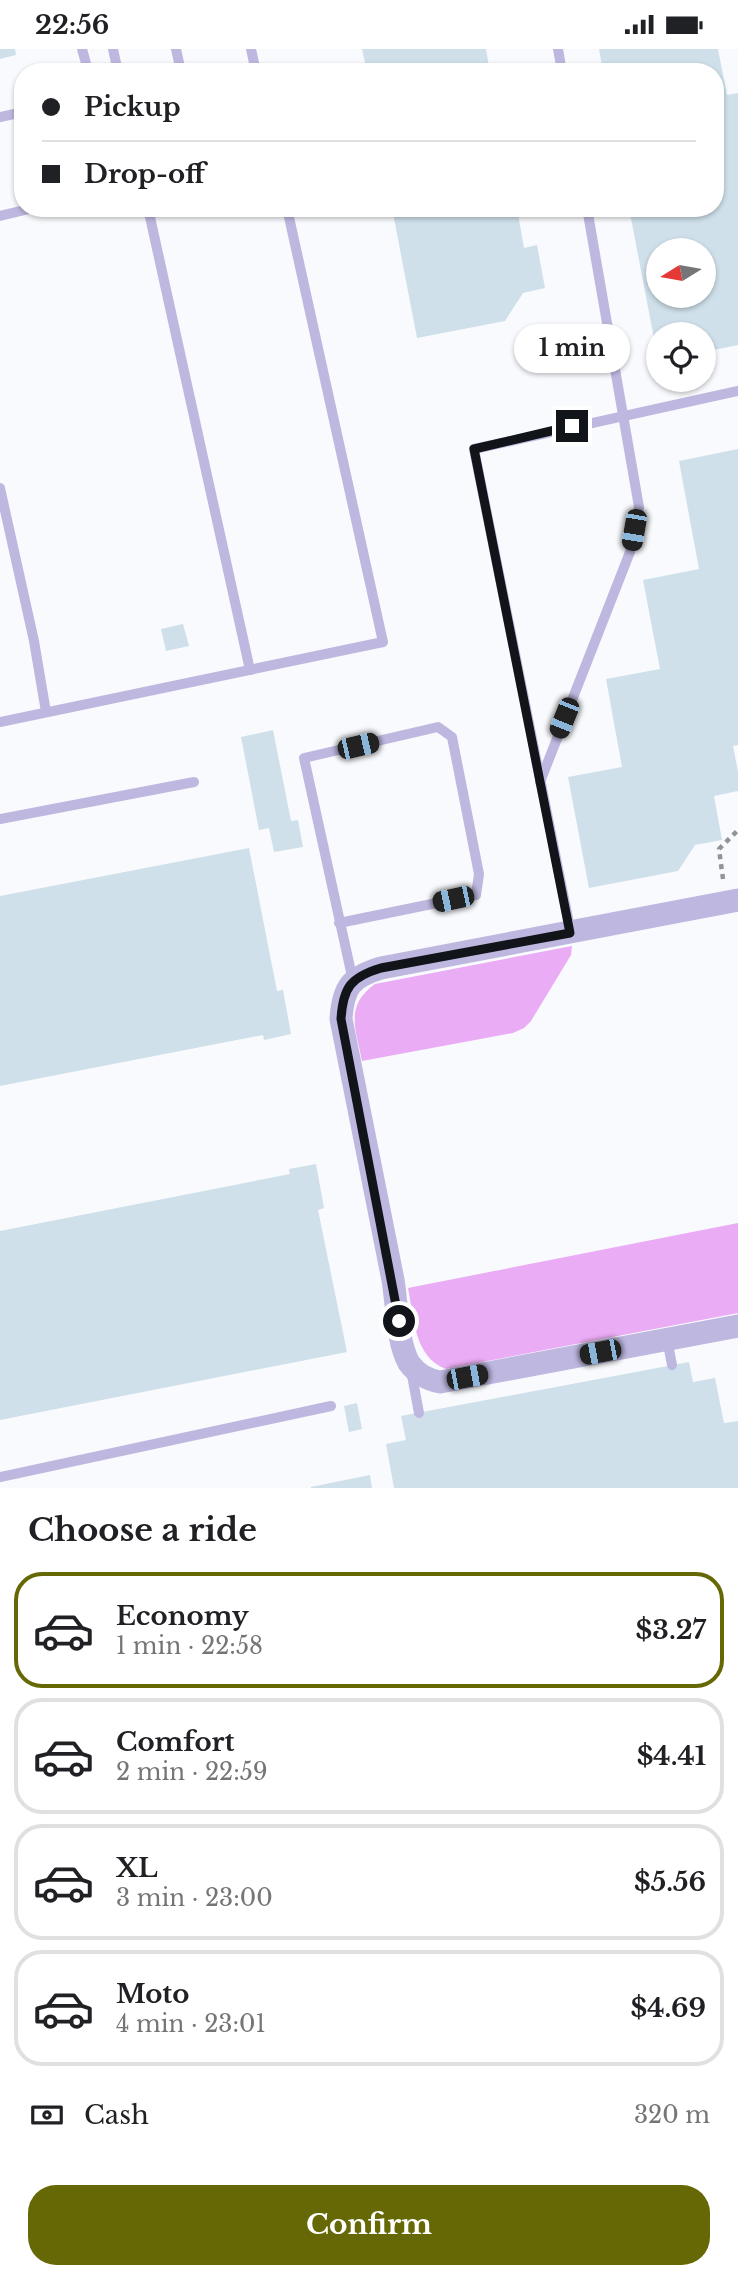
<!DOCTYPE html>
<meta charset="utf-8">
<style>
body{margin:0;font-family:"Libre Baskerville",serif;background:#f6f6f6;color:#202124;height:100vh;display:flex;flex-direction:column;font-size:26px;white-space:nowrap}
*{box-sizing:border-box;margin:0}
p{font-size:23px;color:#757577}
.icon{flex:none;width:38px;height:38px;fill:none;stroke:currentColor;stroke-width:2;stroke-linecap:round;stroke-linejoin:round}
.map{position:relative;height:1439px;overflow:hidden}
.sheet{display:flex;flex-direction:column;background:#fff;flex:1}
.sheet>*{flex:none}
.hud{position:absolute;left:14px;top:14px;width:710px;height:154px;border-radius:28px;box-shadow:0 2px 5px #0004;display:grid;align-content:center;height:154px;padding:0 28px;background:#fff}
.needle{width:46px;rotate:259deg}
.buttons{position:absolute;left:646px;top:189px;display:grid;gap:14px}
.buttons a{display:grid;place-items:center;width:70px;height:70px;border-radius:50%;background:#fff;box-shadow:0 2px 5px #0004;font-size:35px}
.end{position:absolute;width:32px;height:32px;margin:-16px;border:9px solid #111419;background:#fff;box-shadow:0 0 0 4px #fff}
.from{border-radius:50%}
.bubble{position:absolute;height:49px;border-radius:24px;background:#fff;box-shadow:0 2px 5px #0004;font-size:23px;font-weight:800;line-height:49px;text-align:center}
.car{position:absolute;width:21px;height:42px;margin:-21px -10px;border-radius:9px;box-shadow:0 0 5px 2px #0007;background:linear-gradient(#222 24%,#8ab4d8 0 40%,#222 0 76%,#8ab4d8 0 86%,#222 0)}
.hud b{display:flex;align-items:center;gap:24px;height:66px;font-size:26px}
.hud b+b{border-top:2px solid #e0e0e0}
.hud i{width:18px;height:18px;background:#202124}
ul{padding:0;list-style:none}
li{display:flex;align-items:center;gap:21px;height:116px;margin:0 14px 10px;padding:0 14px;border:4px solid #e0e0e0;border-radius:28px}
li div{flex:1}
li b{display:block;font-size:26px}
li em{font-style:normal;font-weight:800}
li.on{border-color:#656805}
li>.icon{width:63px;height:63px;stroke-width:1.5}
h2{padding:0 28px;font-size:32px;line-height:84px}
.pay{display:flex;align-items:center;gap:18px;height:77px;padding:0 28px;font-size:26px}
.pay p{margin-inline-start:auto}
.cta{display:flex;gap:14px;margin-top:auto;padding:14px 28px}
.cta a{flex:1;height:80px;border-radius:28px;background:#656805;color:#fff;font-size:28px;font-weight:800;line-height:80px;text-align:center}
.status{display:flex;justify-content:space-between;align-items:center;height:49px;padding:0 35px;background:#fff;direction:ltr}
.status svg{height:19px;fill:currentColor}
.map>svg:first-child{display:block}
</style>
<div class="status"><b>22:56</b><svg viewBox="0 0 49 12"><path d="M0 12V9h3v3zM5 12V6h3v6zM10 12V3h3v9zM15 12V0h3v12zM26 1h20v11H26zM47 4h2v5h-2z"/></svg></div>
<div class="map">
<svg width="738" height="1439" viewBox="0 0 738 1439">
<rect width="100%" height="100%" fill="#f9fafd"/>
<g fill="#eaacf4">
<path d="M572,897l-1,9 -40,66 -7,7 -11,5 -151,28c-6,-32 -18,-55 13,-77z"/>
<path d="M738,1174v90l-292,56c-32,-12 -32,-51 -38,-81z"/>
</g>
<g fill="#cfe0ea" fill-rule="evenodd">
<polygon points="0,0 15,0 16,6 0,10"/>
<polygon points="362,0 486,0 490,23 367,23"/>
<path d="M599,0h119l9,46 11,-2v252l-34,7v-18h-46l-1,20 -28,-146h87v-136h-113zM658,201h46v46h-46z"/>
<polygon points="392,159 517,159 524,199 537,196 545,239 523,244 505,272 417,289"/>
<polygon points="738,400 738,696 733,697 738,723 738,742 714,747 722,791 695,796 678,822 589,839 568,728 622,718 606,630 660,620 643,531 699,520 679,412"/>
<polygon points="183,575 189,597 166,602 161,580"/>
<polygon points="273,681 291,772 298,771 303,798 274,803 269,779 259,781 241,688"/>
<polygon points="249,799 277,942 283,941 291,985 264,991 263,986 0,1037 0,847"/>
<polygon points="316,1115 324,1159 318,1161 347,1303 0,1371 0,1182 290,1125 289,1120"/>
<polygon points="689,1313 693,1333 715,1329 724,1374 738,1372 738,1439 394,1439 386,1395 406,1391 401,1367"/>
<polygon points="357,1354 362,1380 349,1383 344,1357"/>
<polygon points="370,1426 372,1439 311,1439 311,1438"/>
</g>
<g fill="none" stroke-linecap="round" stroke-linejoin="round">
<polyline stroke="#919397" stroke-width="4.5" stroke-dasharray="5 5" stroke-linecap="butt" points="723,830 719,800 738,781"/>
<g stroke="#beb8e0" stroke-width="10">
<polyline points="82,0 87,18 85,23"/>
<polyline points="113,0 118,23"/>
<polyline points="176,0 181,23"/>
<polyline points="251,0 256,23"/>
<polyline points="558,0 562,23"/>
<polyline points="0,68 23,63"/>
<polyline points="148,159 250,621"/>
<polyline points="0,167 33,159"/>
<polyline points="0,439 34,592 46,663"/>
<polyline points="0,673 383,593 287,159"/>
<polyline points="540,733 630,503 639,458 587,159"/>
<polyline points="0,770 194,733"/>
<polyline points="339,874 476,846 479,825 452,688 438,678 304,709 353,932"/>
<polyline points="571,884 474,400 738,342"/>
<polyline points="667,1290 672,1316"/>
<polyline points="411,1321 419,1364"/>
<polyline points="0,1428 331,1357"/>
</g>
<path stroke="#beb8e0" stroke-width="23" d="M738,851l-357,68c-30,9 -38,19 -40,51 17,87 35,174 52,261 4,24 4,62 16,83 7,10 19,17 31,19l298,-56"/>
</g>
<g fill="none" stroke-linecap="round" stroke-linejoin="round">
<path stroke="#111419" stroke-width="9" d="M399,1272l-58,-302c2,-32 10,-42 40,-51l189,-35 -96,-484 98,-23"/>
</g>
</svg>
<div class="buttons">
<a><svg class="needle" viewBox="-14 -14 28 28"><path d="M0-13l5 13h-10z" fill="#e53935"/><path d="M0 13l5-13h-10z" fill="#757577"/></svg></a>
<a><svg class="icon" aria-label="locate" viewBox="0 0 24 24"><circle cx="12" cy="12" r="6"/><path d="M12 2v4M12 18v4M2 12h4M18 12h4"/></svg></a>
</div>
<i class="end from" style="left:399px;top:1272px"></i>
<i class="end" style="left:572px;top:377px"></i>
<div class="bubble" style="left:514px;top:275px;width:116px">1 min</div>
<i class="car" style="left:634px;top:481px;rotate:190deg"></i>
<i class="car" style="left:564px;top:669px;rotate:202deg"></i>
<i class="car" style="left:358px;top:697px;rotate:77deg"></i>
<i class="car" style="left:453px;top:850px;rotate:258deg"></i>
<i class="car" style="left:600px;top:1303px;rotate:259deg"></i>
<i class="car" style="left:467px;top:1328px;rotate:79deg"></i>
<div class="hud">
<b><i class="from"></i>Pickup</b>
<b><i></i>Drop-off</b>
</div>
</div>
<section class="sheet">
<h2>Choose a ride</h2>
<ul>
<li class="on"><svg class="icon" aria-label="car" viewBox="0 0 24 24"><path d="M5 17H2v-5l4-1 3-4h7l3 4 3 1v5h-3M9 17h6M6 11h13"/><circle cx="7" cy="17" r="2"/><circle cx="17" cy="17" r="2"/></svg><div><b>Economy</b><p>1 min · 22:58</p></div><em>$3.27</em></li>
<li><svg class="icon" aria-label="car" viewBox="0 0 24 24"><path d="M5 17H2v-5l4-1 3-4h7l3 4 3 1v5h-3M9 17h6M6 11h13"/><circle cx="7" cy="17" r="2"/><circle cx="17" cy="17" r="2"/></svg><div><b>Comfort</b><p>2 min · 22:59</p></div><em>$4.41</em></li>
<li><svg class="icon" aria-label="car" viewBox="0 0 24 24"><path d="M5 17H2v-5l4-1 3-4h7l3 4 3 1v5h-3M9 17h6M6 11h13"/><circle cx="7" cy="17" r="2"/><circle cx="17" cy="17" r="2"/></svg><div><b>XL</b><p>3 min · 23:00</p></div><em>$5.56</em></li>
<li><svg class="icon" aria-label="car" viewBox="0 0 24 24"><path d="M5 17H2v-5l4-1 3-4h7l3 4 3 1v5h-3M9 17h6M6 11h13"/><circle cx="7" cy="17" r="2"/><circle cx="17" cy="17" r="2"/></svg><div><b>Moto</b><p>4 min · 23:01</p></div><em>$4.69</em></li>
</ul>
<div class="pay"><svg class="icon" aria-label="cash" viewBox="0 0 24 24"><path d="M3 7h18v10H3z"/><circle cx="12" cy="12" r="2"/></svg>Cash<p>320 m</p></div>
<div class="cta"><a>Confirm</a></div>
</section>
